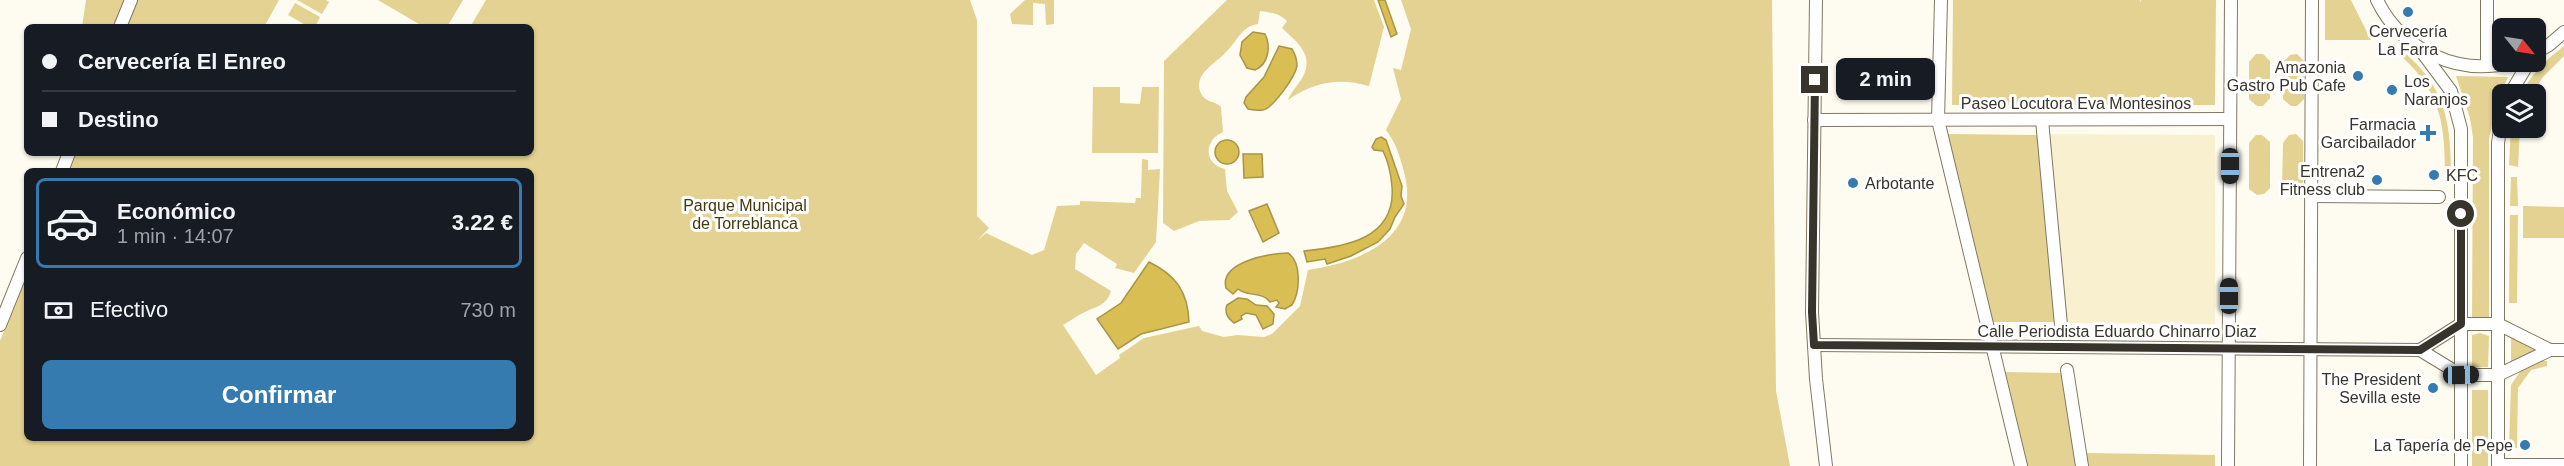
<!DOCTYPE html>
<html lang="es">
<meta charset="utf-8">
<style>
body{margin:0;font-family:Helvetica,sans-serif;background:#20242c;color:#f1f3f6;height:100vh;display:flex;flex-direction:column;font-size:22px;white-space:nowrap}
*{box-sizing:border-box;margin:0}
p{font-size:20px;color:#9ea1a6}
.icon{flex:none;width:33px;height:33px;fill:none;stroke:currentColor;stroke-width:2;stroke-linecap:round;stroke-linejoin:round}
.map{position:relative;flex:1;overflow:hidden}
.sheet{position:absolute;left:24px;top:168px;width:510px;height:273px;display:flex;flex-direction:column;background:#171b24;border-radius:9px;box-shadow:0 2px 4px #0004}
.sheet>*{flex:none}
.guide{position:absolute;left:24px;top:24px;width:510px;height:132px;border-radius:9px;box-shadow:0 2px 4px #0004;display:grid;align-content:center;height:132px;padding:0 18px;background:#171b24}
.needle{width:39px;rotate:120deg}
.controls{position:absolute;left:2492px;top:18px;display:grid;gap:12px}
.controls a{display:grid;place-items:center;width:54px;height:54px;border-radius:9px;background:#171b24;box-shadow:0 2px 4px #0004;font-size:30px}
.end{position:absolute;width:27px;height:27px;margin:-14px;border:8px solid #37352b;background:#fff;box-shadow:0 0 0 3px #fff}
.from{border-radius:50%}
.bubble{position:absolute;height:42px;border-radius:9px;background:#171b24;box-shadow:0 2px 4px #0004;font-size:20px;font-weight:700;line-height:42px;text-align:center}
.car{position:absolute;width:18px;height:36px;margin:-18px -9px;border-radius:8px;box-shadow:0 0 4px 2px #0007;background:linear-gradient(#222 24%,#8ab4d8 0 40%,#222 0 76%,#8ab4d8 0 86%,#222 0)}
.guide b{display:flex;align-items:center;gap:21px;height:57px;font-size:22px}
.guide b+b{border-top:2px solid #363941}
.guide i{width:15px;height:15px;background:#f1f3f6}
ul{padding:10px 0 0;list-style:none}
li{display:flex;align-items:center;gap:18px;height:90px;margin:0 12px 9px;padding:0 6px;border:3px solid #363941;border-radius:9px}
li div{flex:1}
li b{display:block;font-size:22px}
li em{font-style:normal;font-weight:700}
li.selected{border-color:#367bb0}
li>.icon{width:54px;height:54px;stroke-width:1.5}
.pay{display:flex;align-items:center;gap:15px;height:66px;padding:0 18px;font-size:22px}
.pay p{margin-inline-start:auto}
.action{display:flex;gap:12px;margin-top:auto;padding:12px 18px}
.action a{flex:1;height:69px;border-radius:9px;background:#367bb0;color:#fff;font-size:24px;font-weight:700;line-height:69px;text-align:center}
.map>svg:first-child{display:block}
</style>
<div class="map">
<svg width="2564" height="466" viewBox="0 0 2564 466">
<rect width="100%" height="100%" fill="#fefbf1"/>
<polygon fill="#f9f0cf" points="2047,134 2215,135 2215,324 2065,323"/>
<g fill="#e3d291">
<polygon points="86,0 279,0 264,27 82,27"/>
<polygon points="297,0 326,0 329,2 322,14"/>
<polygon points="378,0 463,0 447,27 424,27"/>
<path d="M486,0h484l7,20v196l12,12 -12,13 9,-8 46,22 12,-5 13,-44 23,-1v-4l55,2 1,-5h5l1,-39 6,1v10l12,-1 -4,73 -22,31 -19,-5 2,-4 -33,-21 -8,11 -1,15 36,22c-5,15 -14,15 -26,21 -7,3 -15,9 -22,13l33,50 24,-17 -1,-3 25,-17 55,-12 3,5 22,6 13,-2 27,2 8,-3 28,-28 8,-36c53,-8 114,-32 96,-98 -4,-15 -8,-29 -18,-42l15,-31 -8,-31 8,2 10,-41 -10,-29h371l4,391 14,75h-1790v-125l27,-67v164h504v-267h-472l3,-18h469v-126h-61z"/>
<polygon points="1025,0 1054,0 1054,24 1046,25 1045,4 1033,3 1033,25 1012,24 1010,14"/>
<path d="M1227,0h147l10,27 -15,59c-30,-9 -56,-4 -81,14 2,-6 8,-13 13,-20 15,-24 -3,-37 -19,-52l5,-7c-6,-7 -17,-9 -27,-10l-2,13c-16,2 -20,16 -31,27 -9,11 -33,22 -27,40 4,12 14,9 21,16l2,25c-19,8 -20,32 2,37l2,22 11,21 -9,8 -30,1 -25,10 -11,-8 1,-162z"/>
<polygon points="1953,0 2140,0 2141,2 2141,0 2216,0 2215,105 1952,105"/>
<polygon points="2325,0 2351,0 2371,40 2325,40"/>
<polygon points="295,3 320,17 315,27 309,27 288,15"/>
<path d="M2564,46v10l-21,21 -11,17h-11c10,-20 25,-34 43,-48z"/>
<path d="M2405,53c44,38 46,76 46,130h-6c0,-52 -1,-89 -43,-126z"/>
<polygon points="2256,54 2263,54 2270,61 2270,98 2263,106 2257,106 2249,99 2249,62"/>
<polygon points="2297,54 2304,61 2304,99 2297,106 2291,106 2283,99 2283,62 2290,55"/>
<polygon points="2456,76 2508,77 2497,102 2489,139 2489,321 2472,321 2473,137 2470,118"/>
<polygon points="1093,87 1120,87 1120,103 1140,104 1142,87 1159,87 1158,153 1092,153"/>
<polygon points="2511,128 2520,128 2518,167 2509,165"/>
<polygon points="1946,134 2038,135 2056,322 1992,322"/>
<polygon points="2296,134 2303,141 2303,188 2297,194 2290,195 2282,189 2283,143 2289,135"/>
<polygon points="2256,135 2262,135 2270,142 2270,188 2264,194 2257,195 2249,189 2249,143"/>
<polygon points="2511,177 2517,177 2518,206 2510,206"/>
<polygon points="2523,206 2564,207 2564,238 2523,238"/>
<polygon points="2510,215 2518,215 2517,303 2509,303"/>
<polygon points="2480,333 2489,336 2488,367 2472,367 2472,335"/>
<polygon points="2511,335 2527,346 2538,350 2511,364"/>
<polygon points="2540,361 2547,361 2547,366 2531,370 2518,388 2517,448 2509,448 2511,385 2522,369"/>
<polygon points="2004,372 2063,373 2080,466 2027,466"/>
<rect x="2472" y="390" width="16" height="76"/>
<polygon points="2086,453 2215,455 2215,466 2089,466"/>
</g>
<g fill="#d9be54" stroke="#a89548" stroke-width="1.5">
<polygon points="1378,0 1385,0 1397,34 1391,37"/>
<path d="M1253,32l12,2c6,12 4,30 -10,36l-8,-2 -7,-13 2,-13z"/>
<path d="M1279,46l13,3c3,5 5,10 5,17 -2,11 -24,42 -34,44 -5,1 -10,0 -15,-1l-4,-6 2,-6 18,-20z"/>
<path d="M1381,137l5,3 16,46 -1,10 3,8 -9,13 -5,12 -12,13 -27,14 -24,8 -2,-5 -18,3 -3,-11c41,-4 92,-12 88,-64 -1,-13 -3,-24 -9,-36l-9,-1 -2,-3 4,-8z"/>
<circle cx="1227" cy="152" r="12"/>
<polygon points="1243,154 1262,154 1263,177 1244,178"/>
<polygon points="1267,204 1279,233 1263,242 1249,211"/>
<path d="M1288,253c14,9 12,39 4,52l-7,4 -9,-2 3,-4 -2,-3 -7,2c-8,-11 -23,-5 -32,-13l-5,5 -7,-6c-7,-26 44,-35 62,-35z"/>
<path d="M1149,262c27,13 39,30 40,60l-48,12 -23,15 -21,-30 24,-16z"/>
<path d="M1238,298l9,1 9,6 11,1 7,8 -1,10 -10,5 -7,-14 -10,-2 -5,3 1,3 -8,4c-6,-5 -10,-10 -7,-18z"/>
</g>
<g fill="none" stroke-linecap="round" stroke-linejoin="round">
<defs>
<g id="minor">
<polyline points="1816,0 1812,312 1816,379 1826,466"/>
<polyline points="1941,0 1938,120 2021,466"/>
<path d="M2377,0c24,50 82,77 135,62"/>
<polyline points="120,27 131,0"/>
<polyline points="2419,48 2451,91 2461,129 2461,466"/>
<polyline points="2535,53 2549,45 2564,32"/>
<polyline points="2487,66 2487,0"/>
<polyline points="2510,94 2529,62"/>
<polyline points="1814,120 2230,119"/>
<polyline points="2042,120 2061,325"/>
<polyline points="62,171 69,153"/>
<polyline points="2311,196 2439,197"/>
<polyline points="0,325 27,258"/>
<polyline points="1814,345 2420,350"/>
<polyline points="2420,350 2461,375 2498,375 2550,350 2564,350"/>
<polyline points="2420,350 2461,324 2498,324 2550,350"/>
<polyline points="2067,370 2082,466"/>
<polyline points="2498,465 2564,465"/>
<polyline points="2228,466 2231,0"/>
<polyline points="2310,466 2312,0"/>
<polyline points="2498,466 2498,143 2502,116"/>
</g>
</defs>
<use href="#minor" stroke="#807962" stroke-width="14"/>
<use href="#minor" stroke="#fff" stroke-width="12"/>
</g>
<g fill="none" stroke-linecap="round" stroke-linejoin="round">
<polyline stroke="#37352b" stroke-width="8" points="1815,80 1812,312 1814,345 2420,350 2461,324 2461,214"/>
</g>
<g fill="#367bb0" stroke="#fff" stroke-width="2">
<circle cx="2408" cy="12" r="6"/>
<circle cx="2358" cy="76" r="6"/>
<circle cx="2392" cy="90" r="6"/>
<path d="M2425 124h6v6h6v6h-6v6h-6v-6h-6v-6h6z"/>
<circle cx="2434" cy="175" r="6"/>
<circle cx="2377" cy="180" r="6"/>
<circle cx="1853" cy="183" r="6"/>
<circle cx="2433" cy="388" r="6"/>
<circle cx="2525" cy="445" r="6"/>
</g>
<g text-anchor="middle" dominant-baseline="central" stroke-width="6" stroke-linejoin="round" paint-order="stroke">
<g font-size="16" fill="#37352b" stroke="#fff" text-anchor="end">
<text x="2408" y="31" text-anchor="middle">Cervecería<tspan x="2408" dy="18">La Farra</tspan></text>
<text x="2346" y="67">Amazonia<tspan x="2346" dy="18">Gastro Pub Cafe</tspan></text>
<text x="2404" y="81" text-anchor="start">Los<tspan x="2404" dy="18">Naranjos</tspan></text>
<text x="2416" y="124">Farmacia<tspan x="2416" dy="18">Garcibailador</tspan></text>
<text x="2365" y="171">Entrena2<tspan x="2365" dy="18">Fitness club</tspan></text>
<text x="2446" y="175" text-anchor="start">KFC</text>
<text x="1865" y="183" text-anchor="start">Arbotante</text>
<text x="2421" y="379">The President<tspan x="2421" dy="18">Sevilla este</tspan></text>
<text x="2513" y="445">La Tapería de Pepe</text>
</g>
<g font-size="16" fill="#37352b" stroke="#fff">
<text x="2076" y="103">Paseo Locutora Eva Montesinos</text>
<text x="2117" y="331">Calle Periodista Eduardo Chinarro Diaz</text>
</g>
<g font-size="16" fill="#44390c" stroke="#fff">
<text x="745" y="205">Parque Municipal<tspan x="745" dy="18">de Torreblanca</tspan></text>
</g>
</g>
</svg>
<div class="controls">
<a><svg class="needle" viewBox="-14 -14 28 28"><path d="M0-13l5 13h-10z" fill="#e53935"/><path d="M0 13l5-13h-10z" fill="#9ea1a6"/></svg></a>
<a><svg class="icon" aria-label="layers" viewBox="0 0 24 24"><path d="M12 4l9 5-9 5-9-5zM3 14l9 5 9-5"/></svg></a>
</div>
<i class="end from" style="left:2461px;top:214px"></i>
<i class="end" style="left:1815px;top:80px"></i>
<div class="bubble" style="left:1836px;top:58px;width:99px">2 min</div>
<i class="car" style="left:2230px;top:166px;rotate:180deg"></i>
<i class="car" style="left:2229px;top:296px;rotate:0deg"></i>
<i class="car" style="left:2461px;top:375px;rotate:89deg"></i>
<div class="guide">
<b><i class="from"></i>Cervecería El Enreo</b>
<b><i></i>Destino</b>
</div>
<section class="sheet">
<ul>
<li class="selected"><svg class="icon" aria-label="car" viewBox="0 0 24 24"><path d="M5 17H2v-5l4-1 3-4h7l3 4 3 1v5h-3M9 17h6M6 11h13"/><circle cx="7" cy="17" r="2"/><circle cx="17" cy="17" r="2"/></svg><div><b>Económico</b><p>1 min · 14:07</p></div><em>3.22 €</em></li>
</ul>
<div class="pay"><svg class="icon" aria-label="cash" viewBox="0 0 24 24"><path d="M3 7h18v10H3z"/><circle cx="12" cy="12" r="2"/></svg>Efectivo<p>730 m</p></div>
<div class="action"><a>Confirmar</a></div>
</section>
</div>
